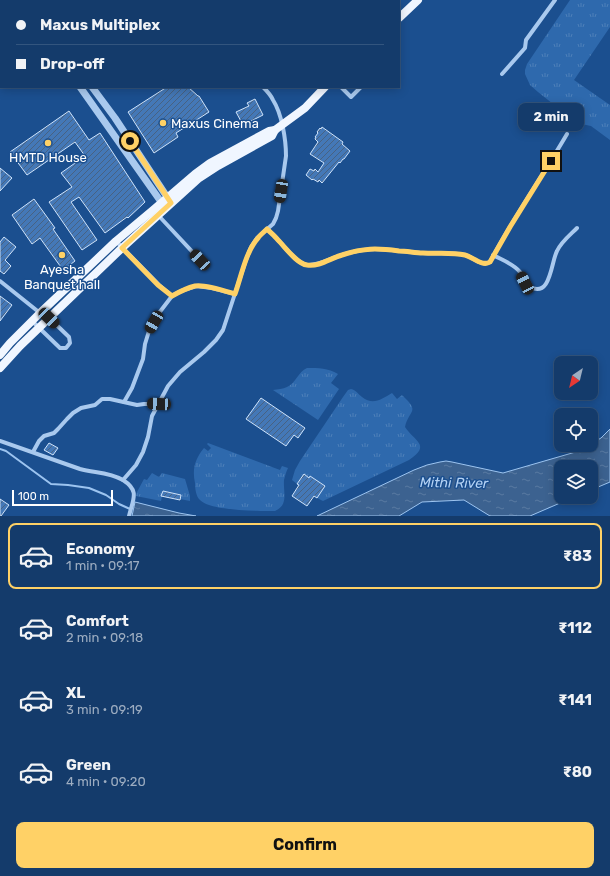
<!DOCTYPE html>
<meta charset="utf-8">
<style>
body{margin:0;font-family:Rubik,sans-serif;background:#214673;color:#f1f3f6;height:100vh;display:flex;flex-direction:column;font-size:15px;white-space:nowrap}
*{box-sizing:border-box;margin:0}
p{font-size:13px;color:#9dadc1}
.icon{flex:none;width:22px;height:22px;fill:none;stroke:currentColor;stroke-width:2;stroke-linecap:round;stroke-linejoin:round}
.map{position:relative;height:516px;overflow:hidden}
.details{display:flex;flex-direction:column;background:#143b6b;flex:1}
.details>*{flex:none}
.banner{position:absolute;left:0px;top:0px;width:400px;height:88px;box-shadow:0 2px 10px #0003,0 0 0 1px #33557e;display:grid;align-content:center;height:88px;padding:0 16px;background:#143b6b}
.needle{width:26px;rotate:215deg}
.controls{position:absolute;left:554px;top:356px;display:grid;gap:8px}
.controls a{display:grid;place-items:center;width:44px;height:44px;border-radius:8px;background:#143b6b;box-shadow:0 2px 10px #0003,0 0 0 1px #33557e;font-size:20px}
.scale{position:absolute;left:12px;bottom:10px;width:101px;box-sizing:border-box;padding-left:4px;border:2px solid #fff;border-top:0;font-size:11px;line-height:14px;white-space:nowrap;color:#fff;-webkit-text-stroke:3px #1b4f8f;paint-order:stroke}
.end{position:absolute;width:18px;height:18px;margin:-9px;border:5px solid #ffd166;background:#111;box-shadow:0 0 0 2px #111}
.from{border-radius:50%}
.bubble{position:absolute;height:28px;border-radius:8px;background:#143b6b;box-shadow:0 2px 10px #0003,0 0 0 1px #33557e;font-size:13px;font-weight:700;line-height:28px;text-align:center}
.car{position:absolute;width:12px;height:24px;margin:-12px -6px;border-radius:5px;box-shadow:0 0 3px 1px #0007;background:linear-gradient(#222 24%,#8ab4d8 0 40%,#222 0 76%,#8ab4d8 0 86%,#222 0)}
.banner b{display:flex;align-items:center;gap:14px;height:38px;font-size:15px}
.banner b+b{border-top:1px solid #33557e}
.banner i{width:10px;height:10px;background:#f1f3f6}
ul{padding:7px 0 0;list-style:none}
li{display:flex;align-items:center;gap:12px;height:66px;margin:0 8px 6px;padding:0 8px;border:2px solid transparent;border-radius:8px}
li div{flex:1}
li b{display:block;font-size:15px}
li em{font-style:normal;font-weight:700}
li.active{border-color:#ffd166}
li>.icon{width:36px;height:36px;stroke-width:1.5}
.primary-button{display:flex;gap:8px;margin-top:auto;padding:8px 16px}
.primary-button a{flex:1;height:46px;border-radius:8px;background:#ffd166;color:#111;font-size:16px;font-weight:700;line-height:46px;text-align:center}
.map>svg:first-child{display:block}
</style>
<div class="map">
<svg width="610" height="516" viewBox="0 0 610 516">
<defs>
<pattern id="grass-tufts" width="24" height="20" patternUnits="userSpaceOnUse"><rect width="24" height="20" fill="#2e69ad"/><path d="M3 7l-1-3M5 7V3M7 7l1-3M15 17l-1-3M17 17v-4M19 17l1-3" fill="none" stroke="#4d80b9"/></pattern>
<pattern id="water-ripples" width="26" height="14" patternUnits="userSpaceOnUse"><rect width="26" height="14" fill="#3c6290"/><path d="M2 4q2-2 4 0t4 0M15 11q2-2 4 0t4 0" fill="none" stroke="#597aa1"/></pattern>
<pattern id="building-hatch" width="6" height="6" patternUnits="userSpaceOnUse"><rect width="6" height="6" fill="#4478b7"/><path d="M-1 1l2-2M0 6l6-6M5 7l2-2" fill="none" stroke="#486282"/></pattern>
</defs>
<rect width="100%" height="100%" fill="#1b4f8f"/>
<g fill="url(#grass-tufts)">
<polygon points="570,0 610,0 610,27 574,80 610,105 610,140 591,126 577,123 538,92 530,85 525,74 525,70 527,64"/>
<path d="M307,368c11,0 21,0 31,6l-7,9 8,6 -21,31 -45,-30c5,-1 10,-1 14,-3 9,-4 11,-15 20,-19z"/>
<path d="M351,389c5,1 7,5 11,8 11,9 20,2 30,-4l5,6 5,-4c19,18 7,14 3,32 9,14 27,18 4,33l-86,41 -6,-3 -7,-22 -1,2 -5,-3 -7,9 -5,-4 3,-10 5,-9 43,-64 5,-7z"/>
<path d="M208,443l72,27 2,-4 6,2c-2,4 -3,8 -4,12 -1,12 5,25 -9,31 -15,0 -65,0 -75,-11 -4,-3 -5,-12 -5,-17 -3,-14 0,-24 9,-35l4,3 3,-3 -4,-4z"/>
<polygon points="152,473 159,477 162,473 185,479 190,496 190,501 180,499 181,495 163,491 161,501 136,496 137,492 144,479 147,480"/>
</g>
<g fill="url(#water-ripples)" stroke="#9cc4f0">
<polygon points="610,429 610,482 591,490 591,467 561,467 561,497 574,497 530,516 490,516 464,500 422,502 399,516 317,516 414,470 427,465 440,462 446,461 452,462 503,473 579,451 601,438"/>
<polygon points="135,502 179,513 196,516 132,516"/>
</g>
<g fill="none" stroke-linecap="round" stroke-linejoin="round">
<polyline stroke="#9cc4f0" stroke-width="2" points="0,449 6,451 51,484 68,485 89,488 106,495 119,504 130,509"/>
</g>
<g fill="url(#building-hatch)" stroke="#cfe3fa">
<polygon points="167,87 188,87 198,96 199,96 209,112 176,133 178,137 154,153 128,112"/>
<polygon points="255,99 263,115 243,125 236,112 249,106 247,103"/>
<polygon points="69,111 89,140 100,133 145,202 128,218 127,217 105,233 79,197 71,202 97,240 82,250 49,202 72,187 61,173 85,156 75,142 27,175 10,152"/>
<polygon points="322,127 343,142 342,144 350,151 344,159 343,159 340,163 339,162 322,183 319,180 318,182 313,179 312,180 306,175 310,169 314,171 315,169 318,172 324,163 310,154 318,142 315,139 316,137 315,137 318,133 317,132 320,128 321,129"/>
<polygon points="0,168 12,178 0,191"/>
<polygon points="34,199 55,228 53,229 75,261 63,270 40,238 32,244 12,215"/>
<polygon points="4,237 16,247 5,260 11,266 4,274 0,271 0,242"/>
<polygon points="0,296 12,305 0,321"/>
<polygon points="261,398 305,428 298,438 294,435 286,446 246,419"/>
<polygon points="49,443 58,448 53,455 44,450"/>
<polygon points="304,474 309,478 310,476 325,486 317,498 314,496 307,506 292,496 299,485 297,484"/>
<polygon points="163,491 181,495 180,500 161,496"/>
<polygon points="0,499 9,505 1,516 0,516"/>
</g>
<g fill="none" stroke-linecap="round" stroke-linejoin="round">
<g stroke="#a9c9ee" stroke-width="4">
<polyline points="205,0 206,1"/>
<polyline points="361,0 361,1"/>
<polyline points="213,1 213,0"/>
<polyline points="313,1 314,0"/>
<polyline points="0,47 1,46"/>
<polyline points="502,74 525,48 526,40 555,0"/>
<polyline points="341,87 351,97 361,87"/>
<polyline points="158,215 200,260"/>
<path d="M267,229c4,4 8,7 11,11 7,7 19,24 29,25 12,1 24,-7 35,-10 22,-7 34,-7 57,-4 8,0 16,2 24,2 14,1 28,-1 42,2 8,2 17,12 25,7 23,-44 52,-85 77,-128"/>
<polyline points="116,241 159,285 172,296"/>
<path d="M493,255c9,5 21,9 27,17 4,5 4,12 10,15 21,11 21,-25 27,-36 4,-9 13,-16 20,-23"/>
<polyline points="0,281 40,313"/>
<polyline points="32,321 60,348 66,348 70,343 69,337 42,311"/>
<polyline points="124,402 132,388 143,359 145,344 149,331 159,313 172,296 181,291 196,286 212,288 235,294"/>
<path d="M0,441l80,28c15,4 29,3 43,11l13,-15 7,-13 5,-15 4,-21 16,-30 12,-14 24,-20 12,-12 7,-10 23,-70 5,-13 6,-9 16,-14 3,-6 2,-7 8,-55c0,-16 -4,-42 -13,-56 -2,-5 -6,-9 -10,-13"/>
<polyline points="33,452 39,441 44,436 54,433 58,429 67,419 73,413 81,408 95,405 102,399 110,399 137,405 144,404 159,404"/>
<path d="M123,480c17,11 10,19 6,36"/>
</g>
<g stroke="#a9c9ee" stroke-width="7">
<polyline points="43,1 44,0"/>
<polyline points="0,17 1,18"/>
<polyline points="0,28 1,28"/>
<polyline points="80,87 164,206"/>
<polyline points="92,87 115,118 171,203"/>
</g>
<g stroke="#f0f6ff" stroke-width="8">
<polyline points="399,18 418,0"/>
<polyline points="0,355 10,343 40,313 116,241 153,210 195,174 210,163 269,131 275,130"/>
<polyline points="0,368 20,346 122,248 198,179 218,166 272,136 275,130 305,108 325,87"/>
</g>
</g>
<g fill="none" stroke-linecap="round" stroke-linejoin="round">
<path stroke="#ffd166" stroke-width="5" d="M130,141l41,62 -49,45 36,37 14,11c7,-4 15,-8 23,-10 10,-2 30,5 40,8 6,-17 11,-43 23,-56 2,-3 6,-6 9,-9 4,4 8,7 11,11 7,7 19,24 29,25 12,2 24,-7 35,-10 22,-7 34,-7 57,-4 8,0 16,2 24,2 14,1 28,-1 42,2 8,2 17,12 25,7l20,-35 41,-66"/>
</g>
<g fill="#ffd166" stroke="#1b4f8f" stroke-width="1.5">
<circle cx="163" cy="123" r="4"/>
<circle cx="48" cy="143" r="4"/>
<circle cx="62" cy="255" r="4"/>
</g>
<g text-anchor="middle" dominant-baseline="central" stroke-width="3" stroke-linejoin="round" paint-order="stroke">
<g font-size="13" fill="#fff" stroke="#1b4f8f">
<text x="171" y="123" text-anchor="start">Maxus Cinema</text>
<text x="48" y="157">HMTD House</text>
<text x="62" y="269">Ayesha<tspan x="62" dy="15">Banquet hall</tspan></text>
</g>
<g font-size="14" font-style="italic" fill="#b5d3f5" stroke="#1b4f8f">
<text transform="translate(454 483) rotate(1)">Mithi River</text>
</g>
</g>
</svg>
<div class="controls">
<a><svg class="needle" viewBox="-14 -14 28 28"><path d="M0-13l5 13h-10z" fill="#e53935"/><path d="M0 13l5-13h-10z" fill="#9dadc1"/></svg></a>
<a><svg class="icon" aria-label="locate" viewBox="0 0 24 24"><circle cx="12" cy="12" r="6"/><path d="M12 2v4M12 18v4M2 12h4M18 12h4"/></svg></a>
<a><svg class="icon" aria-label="layers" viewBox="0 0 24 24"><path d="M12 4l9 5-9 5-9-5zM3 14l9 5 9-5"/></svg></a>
</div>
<div class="scale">100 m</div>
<i class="end from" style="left:130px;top:141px"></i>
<i class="end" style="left:551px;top:161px"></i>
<div class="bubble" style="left:518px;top:103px;width:66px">2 min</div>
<i class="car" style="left:281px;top:191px;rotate:189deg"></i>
<i class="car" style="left:200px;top:260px;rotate:317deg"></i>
<i class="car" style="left:525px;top:283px;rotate:333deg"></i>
<i class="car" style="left:49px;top:318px;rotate:134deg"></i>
<i class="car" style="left:154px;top:322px;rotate:210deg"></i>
<i class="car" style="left:159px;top:404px;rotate:273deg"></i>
<div class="banner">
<b><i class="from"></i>Maxus Multiplex</b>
<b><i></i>Drop-off</b>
</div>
</div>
<section class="details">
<ul>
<li class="active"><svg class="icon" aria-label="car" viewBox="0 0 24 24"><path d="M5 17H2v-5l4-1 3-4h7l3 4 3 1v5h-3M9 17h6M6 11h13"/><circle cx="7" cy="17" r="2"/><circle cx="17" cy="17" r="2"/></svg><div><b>Economy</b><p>1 min · 09:17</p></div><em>₹83</em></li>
<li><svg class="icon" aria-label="car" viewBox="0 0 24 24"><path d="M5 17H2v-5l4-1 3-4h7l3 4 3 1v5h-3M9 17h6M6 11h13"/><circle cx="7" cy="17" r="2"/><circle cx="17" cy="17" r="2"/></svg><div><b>Comfort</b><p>2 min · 09:18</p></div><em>₹112</em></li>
<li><svg class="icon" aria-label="car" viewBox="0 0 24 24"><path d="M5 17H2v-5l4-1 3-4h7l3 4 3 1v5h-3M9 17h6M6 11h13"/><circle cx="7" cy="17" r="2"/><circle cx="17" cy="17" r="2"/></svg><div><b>XL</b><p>3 min · 09:19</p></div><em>₹141</em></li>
<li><svg class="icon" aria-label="car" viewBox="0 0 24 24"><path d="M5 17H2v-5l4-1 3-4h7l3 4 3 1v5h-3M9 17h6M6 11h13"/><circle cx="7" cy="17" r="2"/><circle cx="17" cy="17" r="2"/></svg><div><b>Green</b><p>4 min · 09:20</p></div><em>₹80</em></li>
</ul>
<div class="primary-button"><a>Confirm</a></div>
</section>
